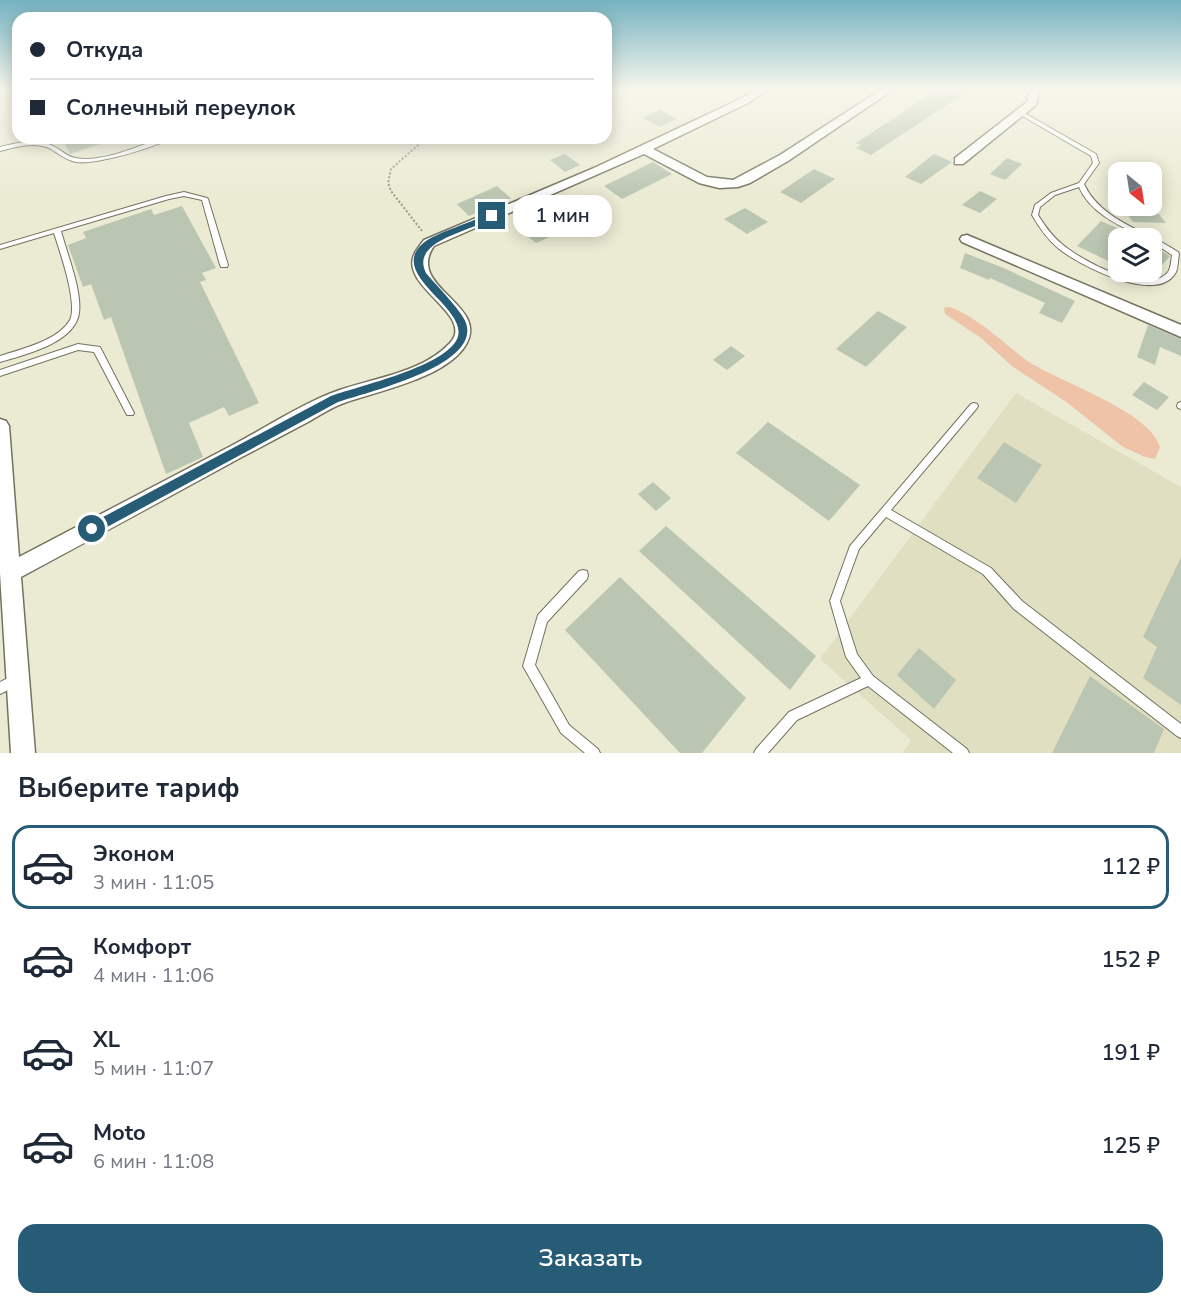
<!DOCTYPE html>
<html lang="ru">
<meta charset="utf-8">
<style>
body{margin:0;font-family:"Nunito Sans",sans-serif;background:#f6f6f7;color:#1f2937;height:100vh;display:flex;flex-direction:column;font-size:22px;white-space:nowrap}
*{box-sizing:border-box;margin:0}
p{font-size:20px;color:#747a83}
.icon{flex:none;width:33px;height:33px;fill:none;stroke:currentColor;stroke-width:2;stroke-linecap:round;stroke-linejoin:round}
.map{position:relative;height:753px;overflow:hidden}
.panel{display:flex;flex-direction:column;background:#fff;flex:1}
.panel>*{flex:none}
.guide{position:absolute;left:12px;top:12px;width:600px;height:132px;border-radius:18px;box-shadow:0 3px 15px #0003;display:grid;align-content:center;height:132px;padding:0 18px;background:#fff}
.needle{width:39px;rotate:150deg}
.buttons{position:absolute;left:1108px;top:162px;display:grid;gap:12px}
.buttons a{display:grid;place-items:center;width:54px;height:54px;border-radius:12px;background:#fff;box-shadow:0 3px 15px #0003;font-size:30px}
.end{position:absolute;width:27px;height:27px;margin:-14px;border:8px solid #275c77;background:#fff;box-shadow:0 0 0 3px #fff}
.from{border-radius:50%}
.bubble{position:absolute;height:42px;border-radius:18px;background:#fff;box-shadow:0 3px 15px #0003;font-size:20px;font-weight:600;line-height:42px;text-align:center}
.guide b{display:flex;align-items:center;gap:21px;height:57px;font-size:22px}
.guide b+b{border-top:2px solid #e0e1e3}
.guide i{width:15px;height:15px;background:#1f2937}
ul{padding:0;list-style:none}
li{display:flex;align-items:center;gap:18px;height:84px;margin:0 12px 9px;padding:0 6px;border:3px solid transparent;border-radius:18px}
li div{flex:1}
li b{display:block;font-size:22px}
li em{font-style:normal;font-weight:600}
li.on{border-color:#275c77}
li>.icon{width:54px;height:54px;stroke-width:1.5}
h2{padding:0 18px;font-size:27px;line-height:72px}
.primary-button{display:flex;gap:12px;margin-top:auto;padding:12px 18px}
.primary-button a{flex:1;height:69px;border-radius:18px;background:#275c77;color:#fff;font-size:24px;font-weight:600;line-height:69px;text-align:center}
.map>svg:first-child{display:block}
</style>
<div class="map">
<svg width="1181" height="753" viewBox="0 0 1181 753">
<rect width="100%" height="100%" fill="#ebebd4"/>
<polygon fill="#e0dfc1" points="1016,393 1181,487 1181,753 902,753 911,740 820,659"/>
<path fill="#eec3a7" d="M950,307c30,12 51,34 76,53 32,22 123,50 134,87l-5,12 -10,-2 -22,-10 -58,-46 -52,-34 -32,-29 -36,-24 -1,-6z"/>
<g fill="#bbc6b2">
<polygon points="938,89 971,89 871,155 856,148 861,145 856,143"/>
<polygon points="660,110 677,119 660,127 643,118"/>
<polygon points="62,138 109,138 109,141 70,154"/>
<polygon points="565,154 580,165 565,172 550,160"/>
<polygon points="934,154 952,162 921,184 905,177"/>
<polygon points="1007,158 1022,164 1005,180 990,174"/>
<polygon points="653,162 672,174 622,199 604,186"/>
<polygon points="814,169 835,179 801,203 780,192"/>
<polygon points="497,186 511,198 469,216 457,204"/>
<polygon points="980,191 997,199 980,213 962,205"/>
<polygon points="182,206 216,268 202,273 206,280 200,282 259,403 229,416 224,407 189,423 203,457 166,474 111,317 104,320 91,284 83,287 68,245 86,238 83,232 151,209 154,215"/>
<polygon points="1121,206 1152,206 1166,223 1133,222"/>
<polygon points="572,207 589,220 536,243 522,232"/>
<polygon points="745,208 768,222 747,234 724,219"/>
<polygon points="1101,221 1119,229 1119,266 1077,246"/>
<polygon points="1152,245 1170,256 1162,265 1152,260"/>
<polygon points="965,253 1006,269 1075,301 1062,323 1039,313 1045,303 990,278 989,280 960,268"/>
<polygon points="878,311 907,327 866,367 836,349"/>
<polygon points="1148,325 1181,339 1181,356 1160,347 1155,365 1137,357"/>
<polygon points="731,346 745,356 727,370 713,360"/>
<polygon points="1144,382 1169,397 1157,410 1132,395"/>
<polygon points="768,422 860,485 829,521 736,453"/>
<polygon points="1004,442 1042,465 1016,503 977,478"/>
<polygon points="653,482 671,498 656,511 638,494"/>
<polygon points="666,526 816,656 790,690 639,551"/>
<polygon points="1181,557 1181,705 1143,678 1157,647 1143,637"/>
<polygon points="620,577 746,698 702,753 680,753 565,630"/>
<polygon points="919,648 956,680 934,709 897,675"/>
<polygon points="1090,676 1164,729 1154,753 1052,753"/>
</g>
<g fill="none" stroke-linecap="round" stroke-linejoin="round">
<defs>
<g id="service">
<path d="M1021,111l75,43 3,9 -15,21c17,37 63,47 94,68l1,2c-1,5 -1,14 -3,18 -18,34 -98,-7 -118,-24 -11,-9 -19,-21 -26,-33l3,-10 16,-12 28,-10 14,-20 -2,-7 -72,-42 -1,-1zM1079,187c12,27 41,39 66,51h7v4l20,13c-1,5 -1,13 -4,17 -20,25 -88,-12 -106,-28 -10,-8 -17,-18 -24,-29l2,-8 15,-12z"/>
<path d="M162,138h9c-18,10 -75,27 -95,24 -10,-2 -17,-8 -25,-13 -16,-8 -35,-2 -51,2v-4c18,-4 38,-10 55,0 7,4 13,10 21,11 26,5 62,-12 86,-20z"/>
<path d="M184,192l23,6 1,1 20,66 -1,2h-6l-1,-2 -18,-65 -18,-4 -15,3 -108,32c6,23 21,59 18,82 -4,30 -55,42 -79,49v-6c21,-7 58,-15 70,-36 8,-17 -10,-68 -16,-87l-54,16v-4l166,-49z"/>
<polygon points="78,344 100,347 134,413 133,415 127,415 94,352 78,350 0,376 0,370"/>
<polygon points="1181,402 1181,409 1178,408 1177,406 1178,403"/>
<polygon points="974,403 977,404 978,406 977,408 891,510 991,568 1022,601 1181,724 1181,738 1177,736 1014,609 983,574 886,517 859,549 840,601 857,654 873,676 967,749 969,753 953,753 868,686 797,720 768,753 754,753 756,749 789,712 861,678 846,657 830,601 850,546 971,404"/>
<polygon points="583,570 587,571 588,575 587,579 547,622 535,665 569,725 598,749 600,753 585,753 561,733 523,666 538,615 579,571"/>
<polygon points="16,674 20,676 22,680 20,684 0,694 0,682"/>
</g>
<g id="minor">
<path d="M756,89h12l-18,13 -97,47 54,28 26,3 47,-25 102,-66h12l-106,72 -38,22 -12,4 -19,1 -20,-5 -55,-29 -210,92c-30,43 62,59 29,103 -23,30 -85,42 -119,54 -12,4 -24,12 -36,19 -23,12 -45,24 -68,36 -73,40 -146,80 -219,119l14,176h-24l-11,-180v-154l6,2 3,5 10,131c70,-37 140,-73 210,-110 33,-17 66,-39 100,-53 39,-16 91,-19 121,-51 26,-28 -50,-56 -36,-88 2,-5 7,-11 10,-15l170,-72 148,-70z"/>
<polygon points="1030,89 1040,89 1036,105 963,164 955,164 955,158 1027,102"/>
<polygon points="967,235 1181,325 1181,337 962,242 960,239 962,236"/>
</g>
</defs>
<use href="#service" stroke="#72725e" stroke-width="2"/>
<use href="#minor" stroke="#72725e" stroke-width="3"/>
<polyline stroke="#999887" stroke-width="2" stroke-dasharray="2 2" stroke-linecap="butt" points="422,231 391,191 388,183 391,169 426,138"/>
<use href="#service" fill="#fff" fill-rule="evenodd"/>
<use href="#minor" fill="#fff" fill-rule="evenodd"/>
</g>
<linearGradient id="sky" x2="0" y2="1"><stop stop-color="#75b2c0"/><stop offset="0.46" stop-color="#f6f6ec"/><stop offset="1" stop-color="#f6f6ec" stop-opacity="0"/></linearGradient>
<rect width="1181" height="194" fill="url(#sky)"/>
<path fill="#275c77" d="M489,214l7,2c-20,15 -87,23 -70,57 9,11 36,38 40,50 15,43 -100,69 -128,79l-242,131h-8v-8l243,-129c31,-11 108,-28 125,-55 19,-32 -75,-67 -30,-100 11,-8 48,-20 63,-27z"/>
</svg>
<div class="buttons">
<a><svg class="needle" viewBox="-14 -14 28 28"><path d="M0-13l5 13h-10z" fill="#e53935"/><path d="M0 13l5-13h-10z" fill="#747a83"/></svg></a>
<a><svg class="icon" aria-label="layers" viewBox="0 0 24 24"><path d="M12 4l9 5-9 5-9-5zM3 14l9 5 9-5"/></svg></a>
</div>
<i class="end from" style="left:92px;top:529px"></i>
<i class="end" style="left:492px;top:216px"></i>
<div class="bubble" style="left:513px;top:195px;width:99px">1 мин</div>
<div class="guide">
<b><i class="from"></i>Откуда</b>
<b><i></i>Солнечный переулок</b>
</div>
</div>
<section class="panel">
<h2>Выберите тариф</h2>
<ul>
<li class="on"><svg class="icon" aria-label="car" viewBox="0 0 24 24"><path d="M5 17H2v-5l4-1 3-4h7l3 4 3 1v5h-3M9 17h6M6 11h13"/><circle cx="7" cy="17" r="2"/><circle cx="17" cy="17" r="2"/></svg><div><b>Эконом</b><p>3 мин · 11:05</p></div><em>112 ₽</em></li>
<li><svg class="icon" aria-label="car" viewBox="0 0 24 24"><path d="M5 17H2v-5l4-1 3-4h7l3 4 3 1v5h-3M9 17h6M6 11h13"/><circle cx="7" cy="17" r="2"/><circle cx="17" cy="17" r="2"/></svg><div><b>Комфорт</b><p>4 мин · 11:06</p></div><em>152 ₽</em></li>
<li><svg class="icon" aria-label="car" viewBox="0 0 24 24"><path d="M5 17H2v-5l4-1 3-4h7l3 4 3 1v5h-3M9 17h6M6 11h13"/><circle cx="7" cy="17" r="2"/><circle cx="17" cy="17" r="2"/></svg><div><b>XL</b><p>5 мин · 11:07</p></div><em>191 ₽</em></li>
<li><svg class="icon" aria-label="car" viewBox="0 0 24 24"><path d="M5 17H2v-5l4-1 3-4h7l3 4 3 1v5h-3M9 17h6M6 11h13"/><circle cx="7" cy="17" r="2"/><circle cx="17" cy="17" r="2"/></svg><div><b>Moto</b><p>6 мин · 11:08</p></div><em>125 ₽</em></li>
</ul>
<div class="primary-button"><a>Заказать</a></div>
</section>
